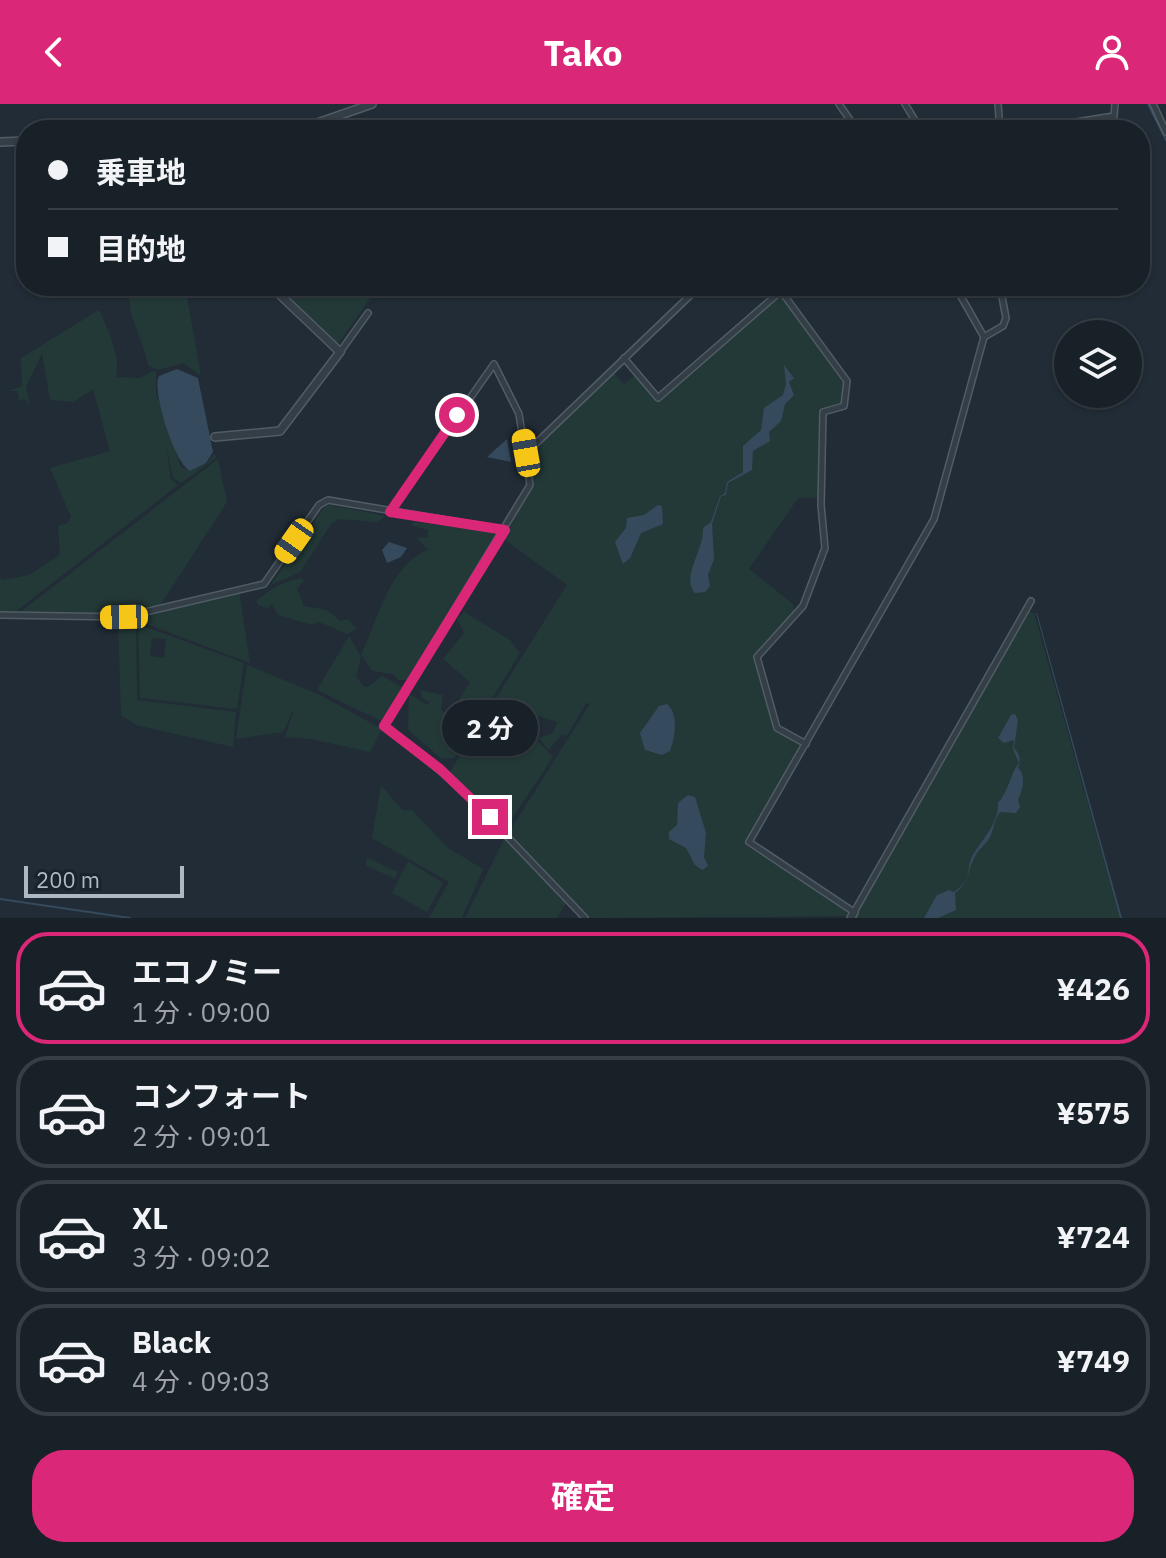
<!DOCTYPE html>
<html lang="ja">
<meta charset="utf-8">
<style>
body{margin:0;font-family:"IBM Plex Sans","Noto Sans JP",sans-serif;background:#262e34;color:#f1f3f6;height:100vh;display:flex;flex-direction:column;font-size:30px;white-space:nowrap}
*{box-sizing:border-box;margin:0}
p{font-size:26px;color:#9fa3a8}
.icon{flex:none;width:44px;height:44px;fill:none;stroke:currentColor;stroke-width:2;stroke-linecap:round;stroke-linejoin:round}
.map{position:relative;height:814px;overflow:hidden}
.panel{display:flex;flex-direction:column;background:#192128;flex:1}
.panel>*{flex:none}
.guide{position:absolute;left:16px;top:16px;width:1134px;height:176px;border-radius:32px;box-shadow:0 2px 6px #0004,0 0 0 2px #373e45;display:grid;align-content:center;height:176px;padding:0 32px;background:#192128}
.buttons{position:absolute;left:1054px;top:216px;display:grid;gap:16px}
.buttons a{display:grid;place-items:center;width:88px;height:88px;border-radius:50%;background:#192128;box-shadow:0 2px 6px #0004,0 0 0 2px #373e45;font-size:40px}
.scale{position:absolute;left:24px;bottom:20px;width:160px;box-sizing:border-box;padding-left:8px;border:4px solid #aeb9c4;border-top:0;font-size:22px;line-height:28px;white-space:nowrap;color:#aeb9c4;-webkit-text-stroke:6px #1a232b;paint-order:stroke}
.end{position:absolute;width:36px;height:36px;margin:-18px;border:10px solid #db2777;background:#fff;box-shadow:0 0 0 4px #fff}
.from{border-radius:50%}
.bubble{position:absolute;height:56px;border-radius:28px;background:#192128;box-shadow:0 2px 6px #0004,0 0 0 2px #373e45;font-size:26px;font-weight:700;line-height:56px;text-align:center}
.car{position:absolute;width:24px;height:48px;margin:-24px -12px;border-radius:10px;box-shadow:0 0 6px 2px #0007;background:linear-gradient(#f5c518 24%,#345 0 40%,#f5c518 0 76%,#345 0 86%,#f5c518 0)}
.guide b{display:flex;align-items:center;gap:28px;height:76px;font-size:30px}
.guide b+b{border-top:2px solid #373e45}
.guide i{width:20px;height:20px;background:#f1f3f6}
ul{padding:14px 0 0;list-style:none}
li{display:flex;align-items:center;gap:24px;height:112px;margin:0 16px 12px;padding:0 16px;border:4px solid #373e45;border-radius:32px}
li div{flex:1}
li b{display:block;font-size:30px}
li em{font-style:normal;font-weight:700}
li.current{border-color:#db2777}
li>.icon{width:72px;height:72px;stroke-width:1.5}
.action{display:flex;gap:16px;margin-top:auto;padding:16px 32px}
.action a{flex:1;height:92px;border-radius:32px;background:#db2777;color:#fff;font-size:32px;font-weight:700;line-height:92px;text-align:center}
header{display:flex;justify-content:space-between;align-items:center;height:104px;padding:0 32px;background:#db2777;color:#fff;font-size:36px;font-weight:700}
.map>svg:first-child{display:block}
</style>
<header><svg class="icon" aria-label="back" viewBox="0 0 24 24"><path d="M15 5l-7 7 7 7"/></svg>Tako<svg class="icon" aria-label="person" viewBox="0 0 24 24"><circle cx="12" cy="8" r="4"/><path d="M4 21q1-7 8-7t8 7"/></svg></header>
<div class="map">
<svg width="1166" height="814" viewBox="0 0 1166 814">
<rect width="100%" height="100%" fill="#212c36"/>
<g fill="#233938" fill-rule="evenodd">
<path d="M142,182h43l16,90 -18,-13 -25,7 -10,-5c-4,-24 -19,-45 -19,-69z"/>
<polygon points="287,182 379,182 338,240 284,190"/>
<polygon points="778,194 782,194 844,278 843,299 821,305 818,394 798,394 749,465 793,500 794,507 753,553 775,626 801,642 746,741 846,807 848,812 589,814 509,728 590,600 586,599 567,632 562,630 549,646 538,634 553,629 557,618 526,608 520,615 499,595 553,653 505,725 449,669 567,481 504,435 532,382 528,350 613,268 624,280 635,271 657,299"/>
<path d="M99,206c9,20 22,45 17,67l24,1 16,-8v22l25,75 9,4 17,-8 7,-9 3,3 -36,26 -8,-5 -7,-33 5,34 7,6 -164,128h-14v-36l3,3 26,-5 31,-20 -2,-29 10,-3 3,-6 -21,-49 60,-17 -17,-62 -20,13 -23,-2 -8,-47 -16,34 4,19 -5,-7 -6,1 -2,-9h-8l13,-5 -1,-28z"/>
<polygon points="218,355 227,398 161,500 123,511 18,510"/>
<polygon points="329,401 386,412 377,418 339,415 331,420 300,468 271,481 324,403"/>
<path d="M414,418l81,10 3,5 -90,143h-10l-5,-6 -21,-3 -11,-17c19,-37 26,-85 67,-105l-12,-11 12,-1v-7l-17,-5z"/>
<path d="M301,474l3,3 -7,8 7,17 23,4 13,11 8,-2 9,10 -10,5 -28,-12 -7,3 -34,-10 -6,-11 -5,4 -9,-3 -2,-4c13,-11 28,-20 45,-23z"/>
<polygon points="239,486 250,559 128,513"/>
<polygon points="1028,507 1034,509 1120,814 854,814"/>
<polygon points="464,508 510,536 520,549 455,654 441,654 408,626 409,590 427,601 430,598 422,594 420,586 443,591 441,605 449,613 470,578 443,555 464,529 457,515"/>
<polygon points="118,514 136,519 137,596 236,608 233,643 136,621 121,611"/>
<path d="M138,520l106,39 -7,46 -97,-11zM152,534l14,1 -2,19 -14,-2z"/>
<polygon points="349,532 361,553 356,572 363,582 368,583 382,572 404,584 385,615 379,616 317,586"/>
<polygon points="247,561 318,590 382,625 370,648 311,635 285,633 295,602 283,628 236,635"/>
<polygon points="381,681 402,706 412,706 448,744 483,765 462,814 429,814 449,778 372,734"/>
<polygon points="505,733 567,798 557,814 465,814"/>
<polygon points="367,754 398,768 395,775 366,761"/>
<polygon points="408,757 443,779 427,808 392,789"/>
</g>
<g fill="#354a5d">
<path d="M784,261l10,13 -5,4 5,13 -9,9 -4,17 -12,11 1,9 -17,10 -1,19 -24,13 -2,12 -5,1 -9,28 2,35 -6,16 2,11 -5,6 -10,1c-15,-16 10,-44 8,-65l8,-6 9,-26 5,-3 2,-11 16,-10v-26l18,-16 3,-22 19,-13 3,-11z"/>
<path d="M177,265l21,9 15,74 -7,11 -16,8c-15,-6 -39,-82 -31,-95z"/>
<polygon points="507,335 511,358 487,353"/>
<polygon points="658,401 662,402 663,420 641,429 630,454 623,460 615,438 626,424 627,414 644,411"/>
<polygon points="389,438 407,444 401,453 387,459 382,446"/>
<polygon points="1036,509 1037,509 1122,814 1120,814"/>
<path d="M667,600c12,10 8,33 3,47l-8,4 -17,-5 -5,-17 19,-27z"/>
<path d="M1015,610l3,6 -4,28c6,6 7,12 4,20 9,7 4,23 0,32l2,7 -4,6 -16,-1c-6,8 -6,17 -10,25 -3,6 -9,10 -13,16 -10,15 -6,28 -22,40l1,17 -18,8h-14l13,-23 12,-5 5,2c21,-15 10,-23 20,-39 10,-15 25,-31 24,-50 11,-12 12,-29 21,-40l-6,-14 1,-9 -10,3 -6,-5 13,-23z"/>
<polygon points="688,691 695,693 706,729 704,753 708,762 702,766 695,761 686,744 669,735 669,728 677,721 678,699"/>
</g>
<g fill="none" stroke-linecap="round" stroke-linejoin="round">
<g stroke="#354a5d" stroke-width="2">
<polyline points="1148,0 1166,36"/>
<polyline points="0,795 130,814"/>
</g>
<defs>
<g id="minor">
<polyline points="839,0 857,26"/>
<polyline points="905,0 921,26"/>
<polyline points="998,0 1000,26"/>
<polyline points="1153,0 1166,28"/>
<polyline points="884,26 890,21 898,26"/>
<polyline points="977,26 999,23"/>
<polyline points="1026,26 1114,12 1115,0"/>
<polyline points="955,182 984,233"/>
<polyline points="1000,182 1006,214 1003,222 984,233 934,415 749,738 854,808 1031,497"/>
<polyline points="340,248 368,209"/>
<polyline points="624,254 658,294 781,187 847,277 844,302 823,308 821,401 825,444 803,502 757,553 777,624 806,640"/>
<polyline points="526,349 700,182"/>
<polyline points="390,408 494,260 519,310 530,381 384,622 459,682 585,814"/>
<polyline points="0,511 124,513 264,480 319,401 328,396 505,426"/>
</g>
<g id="tertiary">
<polyline points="297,26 372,0"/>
<polyline points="0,38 26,37"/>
<polyline points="215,333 280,327 340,248 279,190 282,182"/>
<polyline points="851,814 854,808"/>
</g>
</defs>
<use href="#minor" stroke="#515c65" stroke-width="8"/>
<use href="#tertiary" stroke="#515c65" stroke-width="10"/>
<use href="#minor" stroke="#343e47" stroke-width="5"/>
<use href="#tertiary" stroke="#343e47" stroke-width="7"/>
</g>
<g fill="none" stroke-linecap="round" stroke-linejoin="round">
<polyline stroke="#db2777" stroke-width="10" points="457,311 390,408 505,426 384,622 440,665 490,713"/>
</g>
</svg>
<div class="buttons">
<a><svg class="icon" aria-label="layers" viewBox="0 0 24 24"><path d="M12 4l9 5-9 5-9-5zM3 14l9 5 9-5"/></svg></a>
</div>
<div class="scale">200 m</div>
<i class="end from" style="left:457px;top:311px"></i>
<i class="end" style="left:490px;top:713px"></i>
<div class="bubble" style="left:442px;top:596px;width:96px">2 分</div>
<i class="car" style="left:526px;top:349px;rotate:350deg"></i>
<i class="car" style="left:294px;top:437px;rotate:215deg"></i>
<i class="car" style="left:124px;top:513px;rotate:269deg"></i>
<div class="guide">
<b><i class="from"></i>乗車地</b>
<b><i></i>目的地</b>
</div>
</div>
<section class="panel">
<ul>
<li class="current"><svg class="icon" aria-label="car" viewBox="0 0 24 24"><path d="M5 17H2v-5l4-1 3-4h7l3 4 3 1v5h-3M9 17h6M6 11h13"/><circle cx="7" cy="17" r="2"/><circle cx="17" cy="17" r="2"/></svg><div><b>エコノミー</b><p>1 分 · 09:00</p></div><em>¥426</em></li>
<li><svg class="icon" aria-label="car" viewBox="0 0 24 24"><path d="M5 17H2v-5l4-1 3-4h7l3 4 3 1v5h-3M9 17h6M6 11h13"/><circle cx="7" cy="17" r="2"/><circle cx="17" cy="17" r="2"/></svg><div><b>コンフォート</b><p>2 分 · 09:01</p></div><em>¥575</em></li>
<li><svg class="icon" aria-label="car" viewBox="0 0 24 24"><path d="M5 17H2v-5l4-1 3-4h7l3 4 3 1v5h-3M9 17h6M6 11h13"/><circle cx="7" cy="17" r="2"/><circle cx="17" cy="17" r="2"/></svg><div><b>XL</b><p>3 分 · 09:02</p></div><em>¥724</em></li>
<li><svg class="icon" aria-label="car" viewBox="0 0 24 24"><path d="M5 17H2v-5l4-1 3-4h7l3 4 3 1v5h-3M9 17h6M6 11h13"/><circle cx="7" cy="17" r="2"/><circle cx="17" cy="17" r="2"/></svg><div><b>Black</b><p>4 分 · 09:03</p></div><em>¥749</em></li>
</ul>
<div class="action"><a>確定</a></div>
</section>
